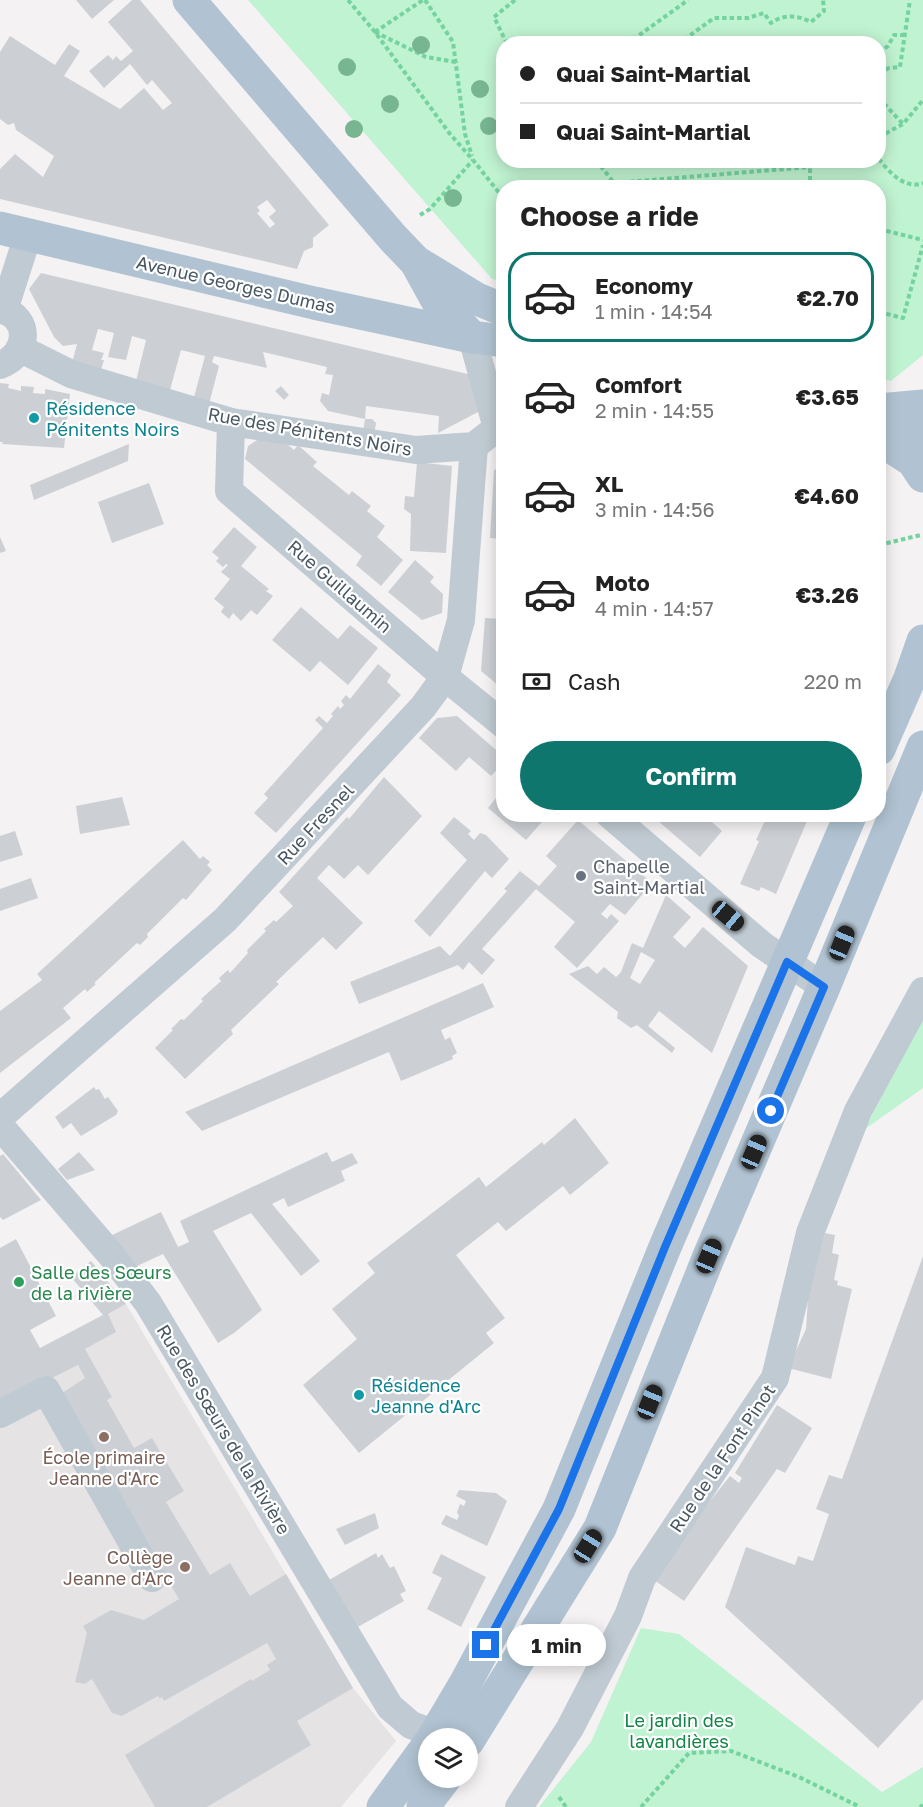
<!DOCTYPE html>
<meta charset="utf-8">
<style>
body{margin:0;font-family:"Golos Text",sans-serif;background:#f6f6f6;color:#222;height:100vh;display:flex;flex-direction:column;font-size:22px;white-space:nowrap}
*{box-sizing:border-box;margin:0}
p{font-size:20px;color:#767676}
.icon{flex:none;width:33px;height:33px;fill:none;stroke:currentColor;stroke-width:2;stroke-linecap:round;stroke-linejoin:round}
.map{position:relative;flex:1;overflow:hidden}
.side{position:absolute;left:496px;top:180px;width:390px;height:642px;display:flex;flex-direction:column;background:#fff;border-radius:24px;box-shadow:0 3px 15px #0003}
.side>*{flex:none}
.top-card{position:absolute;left:496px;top:36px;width:390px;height:132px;border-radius:24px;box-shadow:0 3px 15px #0003;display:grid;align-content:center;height:132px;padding:0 24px;background:#fff}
.controls{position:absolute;left:418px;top:1728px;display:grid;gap:12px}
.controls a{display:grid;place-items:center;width:60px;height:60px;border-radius:50%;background:#fff;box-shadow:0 3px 15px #0003;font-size:30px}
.end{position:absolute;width:27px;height:27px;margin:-14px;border:8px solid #1a73e8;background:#fff;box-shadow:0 0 0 3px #fff}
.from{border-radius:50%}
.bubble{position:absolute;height:42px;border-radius:21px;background:#fff;box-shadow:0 3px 15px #0003;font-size:20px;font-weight:700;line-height:42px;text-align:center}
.car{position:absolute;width:18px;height:36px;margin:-18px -9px;border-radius:8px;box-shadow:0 0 4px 2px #0007;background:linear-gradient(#222 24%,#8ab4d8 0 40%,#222 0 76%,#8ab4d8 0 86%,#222 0)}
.top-card b{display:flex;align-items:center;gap:21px;height:57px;font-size:22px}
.top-card b+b{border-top:2px solid #e0e0e0}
.top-card i{width:15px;height:15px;background:#222}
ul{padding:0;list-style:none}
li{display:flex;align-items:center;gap:18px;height:90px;margin:0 12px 9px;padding:0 12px;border:3px solid transparent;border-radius:24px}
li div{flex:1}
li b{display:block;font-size:22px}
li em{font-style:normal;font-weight:700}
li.selected{border-color:#0f766e}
li>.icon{width:54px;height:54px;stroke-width:1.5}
h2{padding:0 24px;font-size:27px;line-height:72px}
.pay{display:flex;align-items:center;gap:15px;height:66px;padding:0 24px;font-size:22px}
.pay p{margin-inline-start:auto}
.action{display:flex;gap:12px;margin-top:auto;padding:12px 24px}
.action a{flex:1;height:69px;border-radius:36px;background:#0f766e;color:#fff;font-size:24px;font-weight:700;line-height:69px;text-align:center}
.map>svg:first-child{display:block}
</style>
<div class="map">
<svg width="923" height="1807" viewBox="0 0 923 1807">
<rect width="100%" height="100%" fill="#f4f2f2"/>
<polygon fill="#e6e3e4" points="126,1304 353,1688 396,1741 341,1807 0,1807 0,1369"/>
<g fill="#c0f3d1" fill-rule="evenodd">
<path d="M248,0h675v355l-32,26 -12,-3v-190h-375v94l-12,-3zM504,44h375v116h-375z"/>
<polygon points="923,1017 923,1088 865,1129"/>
<polygon points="641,1628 679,1634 882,1792 923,1767 923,1807 539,1807 591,1742"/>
</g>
<g fill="#ccd0d5" fill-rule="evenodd">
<polygon points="76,0 114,0 92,19"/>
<path d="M132,0h8l189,225 -16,13v9l-9,4 -7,18 -297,-70v-30l15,-15 28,23 11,-21 -38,-26 -2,-7 -6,2 -8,-6v-67l10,-16 45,29 14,-21 11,7 -16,25 56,33 24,-21 19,22 9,-7 -20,-23 -5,5 -17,-21 -26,24 -15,-17 19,-16 5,5 3,-4 5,5 12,-10 -25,-29zM267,200l9,11 -7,6 6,7 -5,4 -13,-15 3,-2 -3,-4z"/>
<polygon points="41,273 472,375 480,411 438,433 439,416 366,406 365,419 328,411 320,401 322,393 329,395 333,375 325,374 327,367 263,352 267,368 214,356 212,362 219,366 209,404 193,401 205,356 181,350 170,390 135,385 146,340 132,336 126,360 108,357 114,333 98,329 92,350 104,353 101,360 104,360 100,373 72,363 77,344 63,346 54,337 29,289"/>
<polygon points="0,383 9,384 8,388 21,391 21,386 34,387 33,393 45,394 45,389 70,394 64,448 2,444 3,442 0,442"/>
<polygon points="281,386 289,395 284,400 275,391"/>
<polygon points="365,419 372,419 376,423 374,436 363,432"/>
<polygon points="268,433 277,435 294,450 298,445 317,462 313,466 349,495 352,491 371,506 367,511 385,526 377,537 403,560 381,586 356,565 362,556 245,459 248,446"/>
<polygon points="129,444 128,461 34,500 30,485"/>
<polygon points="417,462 452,466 446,553 410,551 411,514 404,509 405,496 414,497"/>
<polygon points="504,467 504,539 490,538 494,470"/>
<polygon points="149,483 164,524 112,543 98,502"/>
<polygon points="234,527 257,547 241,566 269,589 266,591 273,596 257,615 251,610 241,621 233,613 229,619 221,612 224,607 214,599 230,579 221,572 228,565 226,564 223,567 216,561 219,558 212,552"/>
<polygon points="0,537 6,551 0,553"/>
<polygon points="415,560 434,577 430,582 443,594 442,613 422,620 388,592"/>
<polygon points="301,607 338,639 350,625 378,648 348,685 320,661 310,672 272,640"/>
<polygon points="485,618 504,619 504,690 481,671"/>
<polygon points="378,664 391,675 387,682 401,695 276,833 254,813 268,798 264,794 323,728 315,720 319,716 327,723 333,716 331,714 338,706 340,709 344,705 341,701 346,695 350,699"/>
<polygon points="457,716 504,757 504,762 491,776 469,757 456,771 419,738 437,718"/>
<polygon points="384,777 422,816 368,875 358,865 344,879 329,865 317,878 363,923 336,950 323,937 276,982 279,984 231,1030 233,1034 185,1079 155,1048 173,1030 171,1029 181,1019 184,1020 203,1001 201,999 221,981 219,978 228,970 230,973 248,953 247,950 266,931 264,929 274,920 276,922 293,906 279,892 347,817 349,819"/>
<polygon points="504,788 504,814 549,814 526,840 488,808"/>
<polygon points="122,797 130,825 80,834 76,806"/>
<polygon points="650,814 703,814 722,831 700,857"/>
<polygon points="768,814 810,814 776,894 761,887 759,891 740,884 759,841 756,840"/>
<polygon points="454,817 471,831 468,834 474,840 480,833 486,835 509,859 492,878 485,871 430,937 414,921 467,860 440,833"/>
<polygon points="578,820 652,883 625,915 610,904 601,914 607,919 611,914 619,921 577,968 554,947 575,922 536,889 482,949 495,960 482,975 469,962 463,970 458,965 359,1004 350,982 440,946 450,956 507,891 504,889 520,871 539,886 557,866 546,856"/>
<polygon points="15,831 23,855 0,862 0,836"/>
<polygon points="183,840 200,859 203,856 210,862 207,865 212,870 186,900 183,898 147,934 148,937 140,945 137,943 94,983 96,984 87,992 85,989 63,1008 71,1018 0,1073 0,1011 42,980 37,974"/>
<polygon points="31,878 38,898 0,911 0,889"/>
<path d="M666,895l25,22 -18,20 12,11 18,-21 45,39 -36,87 -53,-42 -11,15 27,22 -3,5 -35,-28 -6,3 -14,-10 1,-6 -49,-38 19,-8 9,8 7,-7 12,10 5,-5 11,-29 11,5zM641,952l14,8 -15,24 -10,-6z"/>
<polygon points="483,983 494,1007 441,1030 445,1040 450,1037 457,1053 452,1056 453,1059 401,1081 389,1052 202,1131 185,1112"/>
<polygon points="94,1087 96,1090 99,1089 105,1099 108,1097 118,1111 116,1115 81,1136 71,1123 63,1129 55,1117"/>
<polygon points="575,1118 609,1163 570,1195 563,1186 506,1231 498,1222 456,1255 505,1318 486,1333 494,1343 359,1453 303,1385 357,1339 332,1309 375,1273 367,1263 479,1177 486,1187 542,1142 544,1145"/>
<polygon points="79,1152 95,1170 67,1180 58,1169"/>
<polygon points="327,1152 332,1162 352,1153 358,1163 341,1171 345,1181 288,1207 284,1198 272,1204 320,1261 301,1276 251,1213 213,1231 262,1310 234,1333 218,1343 163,1254 137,1266 112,1235 161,1212 178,1247 189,1242 180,1221"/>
<polygon points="3,1154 41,1200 3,1220 0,1217 0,1156"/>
<polygon points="819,1232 835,1235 832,1253 839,1255 834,1280 838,1281 837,1285 852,1289 831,1379 788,1368 806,1329 809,1283"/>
<polygon points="16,1239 56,1316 30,1330 40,1348 103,1315 71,1277 91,1261 126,1304 108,1314 116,1332 85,1349 112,1397 107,1400 134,1448 152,1438 184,1491 166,1502 210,1575 230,1563 250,1596 286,1574 353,1688 297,1721 311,1745 207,1807 155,1807 125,1755 251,1679 252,1681 270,1670 267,1665 276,1659 267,1643 164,1701 162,1697 160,1699 158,1696 122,1716 112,1713 92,1679 85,1684 75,1682 87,1633 83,1626 111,1610 144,1620 179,1599 59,1395 85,1378 78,1365 0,1404 0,1248"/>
<polygon points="923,1256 923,1699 878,1748 725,1607 746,1547 795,1565 798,1556 813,1561 829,1514 816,1509 829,1475 842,1479"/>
<polygon points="777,1405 812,1428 785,1473 777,1469 684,1601 654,1580 699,1515 730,1476 739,1483 742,1478 735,1473"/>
<polygon points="459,1490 496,1493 507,1501 487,1546 441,1524 446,1515 457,1520 459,1516 457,1512 460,1504 464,1506 466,1501 456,1496"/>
<polygon points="375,1513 379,1528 345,1545 336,1529"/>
<polygon points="376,1553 378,1558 382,1554 390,1568 394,1566 406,1591 400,1594 404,1601 356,1628 329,1580"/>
<polygon points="441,1554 486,1577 461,1627 427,1609 442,1578 432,1573"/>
</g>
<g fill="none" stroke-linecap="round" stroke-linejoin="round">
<g stroke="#75d3a0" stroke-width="4" stroke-dasharray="4.5 3" stroke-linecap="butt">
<polyline points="348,0 375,32 450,134 473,160 504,199"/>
<polyline points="425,0 453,42 465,134 472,156"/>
<polyline points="375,32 426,57 456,62"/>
<polyline points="375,32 423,0"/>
<polyline points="507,44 494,17 515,0"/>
<polyline points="627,44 688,0"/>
<path d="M678,44l36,-26h34l16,-5 7,10c13,-9 26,-8 40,-1l13,-11 -1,-11"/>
<polyline points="879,53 888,46 894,35 905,35"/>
<polyline points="879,73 889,68 900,67 910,0"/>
<polyline points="879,98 903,124"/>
<polyline points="879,137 903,124 923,100"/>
<path d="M879,159c10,13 26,31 44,24"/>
<polyline points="596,160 614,183 810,167"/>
<polyline points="810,188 810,167 814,160"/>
<polyline points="839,188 844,185 845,188"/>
<polyline points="420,215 430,209 473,160"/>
<polyline points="879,229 923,240"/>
<polyline points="879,312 903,318 923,245"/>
<polyline points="879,545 921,535"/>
<polyline points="559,1797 566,1807"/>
<polyline points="641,1807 689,1753 731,1751 799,1777 860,1807"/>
<polyline points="920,1807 923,1805"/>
</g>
<g stroke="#c0cad2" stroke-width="28">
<path d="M0,309c32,8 29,46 0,56"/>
<polyline points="4,310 28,235"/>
<polyline points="21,349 71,374 231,422 416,450 474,446 497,428 472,337"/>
<polyline points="231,422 229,491 445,677 504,725"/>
<polyline points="609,814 762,945 824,987"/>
<polyline points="0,1117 225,920 423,707 445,677 461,620 474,446"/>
<polyline points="0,1126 112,1256 148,1303 390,1707 411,1725 436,1734"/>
<polyline points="0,1414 46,1390 152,1578"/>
<polyline points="519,1807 570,1728 628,1616 642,1578 775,1378 810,1233 858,1111 923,991"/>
</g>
<g stroke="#b1c3d2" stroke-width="33">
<polyline points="189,0 393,238 416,262 438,302 472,337"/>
<polyline points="0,228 314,303 472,337 504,341"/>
<polyline points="418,263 477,299 504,310"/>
<polyline points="879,410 923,406"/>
<polyline points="879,424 923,435"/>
<polyline points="879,439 913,461 923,476"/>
<polyline points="879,749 910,678 923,641"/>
<polyline points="433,1738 465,1684 559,1509 665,1247 851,814"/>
<polyline points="468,1741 600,1528 709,1256 824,987 923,747"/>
<polyline points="383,1807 429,1744"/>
<polyline points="423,1807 445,1778"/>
</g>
</g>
<g fill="#78b692">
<circle cx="421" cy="45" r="9"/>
<circle cx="347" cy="67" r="9"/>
<circle cx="480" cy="89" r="9"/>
<circle cx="390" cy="104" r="9"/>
<circle cx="489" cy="126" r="9"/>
<circle cx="354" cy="129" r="9"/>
<circle cx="453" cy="198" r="9"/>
</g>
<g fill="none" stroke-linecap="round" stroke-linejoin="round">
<polyline stroke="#1a73e8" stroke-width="8" points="486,1645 559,1509 665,1247 787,962 824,987 771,1111"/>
</g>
<g fill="#0f9aa8" stroke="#fff" stroke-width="2">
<circle cx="34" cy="418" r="6"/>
<circle cx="359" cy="1395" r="6"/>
</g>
<circle fill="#6b7280" stroke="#fff" stroke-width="2" cx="581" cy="876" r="6"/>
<circle fill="#2e9e5b" stroke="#fff" stroke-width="2" cx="19" cy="1282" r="6"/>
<g fill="#8d6e63" stroke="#fff" stroke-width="2">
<circle cx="104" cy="1437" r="6"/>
<circle cx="185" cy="1567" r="6"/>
</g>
<g text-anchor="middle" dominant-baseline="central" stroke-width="4.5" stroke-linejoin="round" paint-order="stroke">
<g font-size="18" fill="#485761" stroke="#fff">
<text transform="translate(236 284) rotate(13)">Avenue Georges Dumas</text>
<text transform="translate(310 431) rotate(10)">Rue des Pénitents Noirs</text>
<text transform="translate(340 586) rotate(41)">Rue Guillaumin</text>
<text transform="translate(315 824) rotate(-47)">Rue Fresnel</text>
<text transform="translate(224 1429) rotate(59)">Rue des Sœurs de la Rivière</text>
<text transform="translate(722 1458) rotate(-56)">Rue de la Font Pinot</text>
</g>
<g font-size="18" fill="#0d838f" stroke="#fff" text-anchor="start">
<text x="46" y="408">Résidence<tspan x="46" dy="21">Pénitents Noirs</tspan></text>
<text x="371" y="1385">Résidence<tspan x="371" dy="21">Jeanne d'Arc</tspan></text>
</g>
<g font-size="18" fill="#5b616d" stroke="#fff" text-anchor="start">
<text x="593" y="866">Chapelle<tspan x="593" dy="21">Saint-Martial</tspan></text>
</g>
<g font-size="18" fill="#27864d" stroke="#fff" text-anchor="start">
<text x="31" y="1272">Salle des Sœurs<tspan x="31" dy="21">de la rivière</tspan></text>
</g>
<g font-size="18" fill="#785e54" stroke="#fff">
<text x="104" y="1457">École primaire<tspan x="104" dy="21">Jeanne d'Arc</tspan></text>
<text x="173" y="1557" text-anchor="end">Collège<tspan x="173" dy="21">Jeanne d'Arc</tspan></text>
</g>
<g font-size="18" fill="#128444" stroke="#fff">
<text x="679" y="1720">Le jardin des<tspan x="679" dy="21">lavandières</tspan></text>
</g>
</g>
</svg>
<div class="controls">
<a><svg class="icon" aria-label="layers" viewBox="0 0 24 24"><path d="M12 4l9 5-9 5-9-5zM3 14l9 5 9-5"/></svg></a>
</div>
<i class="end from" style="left:771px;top:1111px"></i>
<i class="end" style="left:486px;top:1645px"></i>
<div class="bubble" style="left:507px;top:1624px;width:99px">1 min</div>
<i class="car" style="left:728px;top:916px;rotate:130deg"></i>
<i class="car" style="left:842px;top:943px;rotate:22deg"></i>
<i class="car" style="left:754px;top:1152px;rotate:23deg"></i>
<i class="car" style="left:709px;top:1256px;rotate:23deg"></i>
<i class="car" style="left:650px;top:1402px;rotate:22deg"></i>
<i class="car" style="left:588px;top:1546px;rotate:32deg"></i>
<div class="top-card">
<b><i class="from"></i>Quai Saint-Martial</b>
<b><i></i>Quai Saint-Martial</b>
</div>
<section class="side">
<h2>Choose a ride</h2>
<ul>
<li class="selected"><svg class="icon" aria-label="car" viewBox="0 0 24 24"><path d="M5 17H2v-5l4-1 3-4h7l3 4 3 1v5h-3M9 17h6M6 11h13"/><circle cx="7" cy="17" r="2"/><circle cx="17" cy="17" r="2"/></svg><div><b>Economy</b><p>1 min · 14:54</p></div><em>€2.70</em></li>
<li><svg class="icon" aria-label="car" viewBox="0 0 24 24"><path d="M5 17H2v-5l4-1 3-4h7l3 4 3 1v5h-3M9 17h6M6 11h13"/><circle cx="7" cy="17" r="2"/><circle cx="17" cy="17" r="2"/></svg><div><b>Comfort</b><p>2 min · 14:55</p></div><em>€3.65</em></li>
<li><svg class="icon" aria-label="car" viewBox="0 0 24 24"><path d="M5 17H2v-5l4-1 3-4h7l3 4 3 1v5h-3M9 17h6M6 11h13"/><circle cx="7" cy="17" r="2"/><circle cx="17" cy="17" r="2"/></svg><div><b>XL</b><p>3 min · 14:56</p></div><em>€4.60</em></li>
<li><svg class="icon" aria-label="car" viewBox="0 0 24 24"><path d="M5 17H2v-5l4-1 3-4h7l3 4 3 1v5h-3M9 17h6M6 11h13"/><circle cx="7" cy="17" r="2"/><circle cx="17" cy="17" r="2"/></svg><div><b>Moto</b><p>4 min · 14:57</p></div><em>€3.26</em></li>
</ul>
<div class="pay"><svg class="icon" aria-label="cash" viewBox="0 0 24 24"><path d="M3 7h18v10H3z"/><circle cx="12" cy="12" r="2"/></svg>Cash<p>220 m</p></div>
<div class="action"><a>Confirm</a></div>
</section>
</div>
